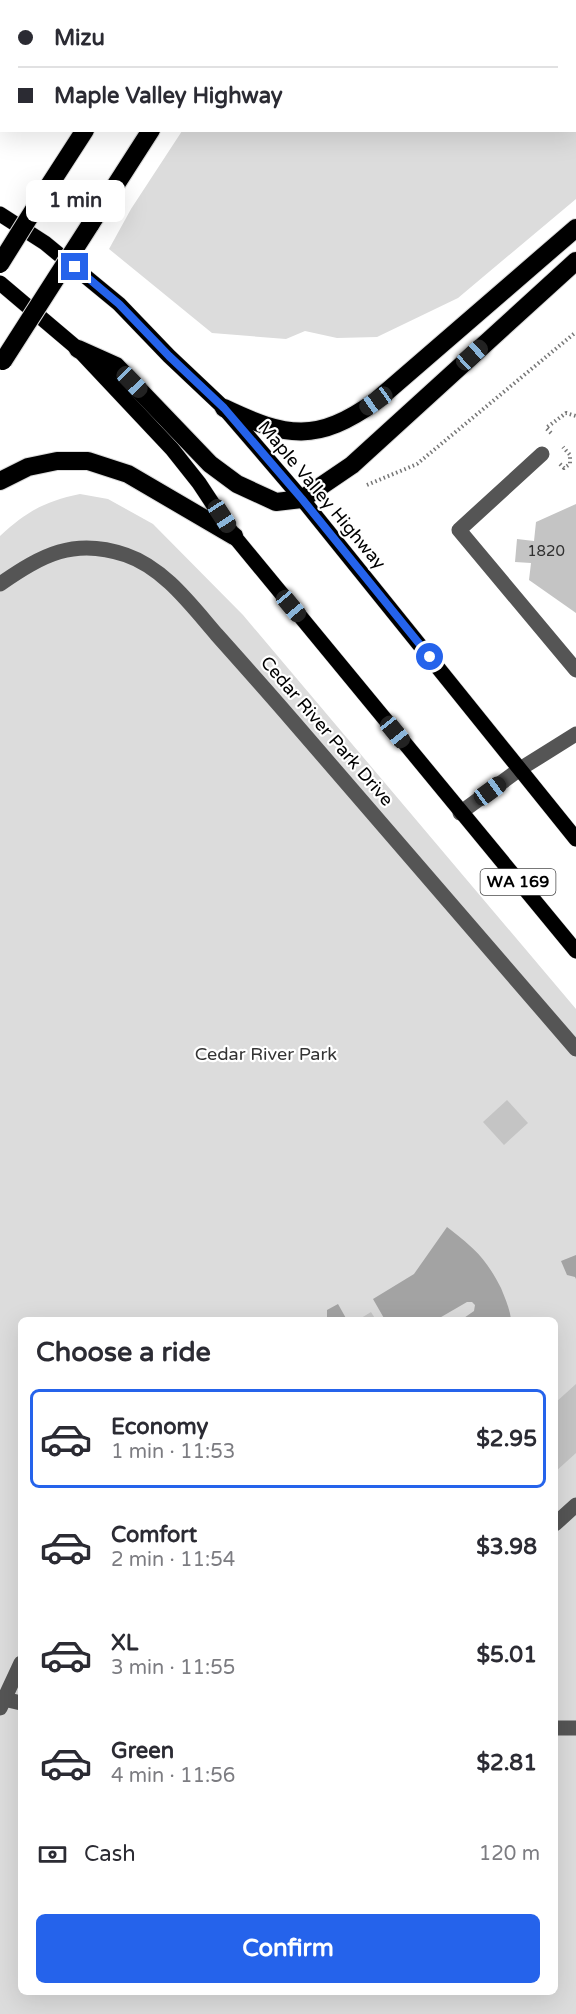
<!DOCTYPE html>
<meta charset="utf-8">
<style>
body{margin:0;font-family:"Varela Round",sans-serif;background:#f2f2f3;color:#2b2b33;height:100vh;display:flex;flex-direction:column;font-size:22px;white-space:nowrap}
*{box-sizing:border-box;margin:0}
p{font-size:20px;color:#7c7c81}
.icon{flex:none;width:33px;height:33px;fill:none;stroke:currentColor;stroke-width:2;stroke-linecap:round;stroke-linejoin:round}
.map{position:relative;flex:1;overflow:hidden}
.drawer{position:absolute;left:18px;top:1317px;width:540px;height:678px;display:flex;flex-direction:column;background:#fff;border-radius:9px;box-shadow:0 6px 24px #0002}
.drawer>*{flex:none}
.guide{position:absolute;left:0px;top:0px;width:576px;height:132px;box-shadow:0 6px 24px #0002;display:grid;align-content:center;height:132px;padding:0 18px;background:#fff}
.end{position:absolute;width:27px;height:27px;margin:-14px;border:8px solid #2563eb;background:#fff;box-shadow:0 0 0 3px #fff}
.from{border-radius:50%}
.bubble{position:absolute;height:42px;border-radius:9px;background:#fff;box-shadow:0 6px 24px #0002;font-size:20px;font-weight:800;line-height:42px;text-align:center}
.car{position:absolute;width:18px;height:36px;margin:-18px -9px;border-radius:8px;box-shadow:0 0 4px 2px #0007;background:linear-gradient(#222 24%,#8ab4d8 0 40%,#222 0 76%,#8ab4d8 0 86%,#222 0)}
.guide b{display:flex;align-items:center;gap:21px;height:57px;font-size:22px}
.guide b+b{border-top:2px solid #e1e1e2}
.guide i{width:15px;height:15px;background:#2b2b33}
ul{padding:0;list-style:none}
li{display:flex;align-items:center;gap:18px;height:99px;margin:0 12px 9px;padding:0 6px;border:3px solid transparent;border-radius:9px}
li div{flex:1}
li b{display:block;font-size:22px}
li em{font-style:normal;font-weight:800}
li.active{border-color:#2563eb}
li>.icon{width:54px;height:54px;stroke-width:1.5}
h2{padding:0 18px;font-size:27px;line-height:72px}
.pay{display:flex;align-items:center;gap:15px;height:66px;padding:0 18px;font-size:22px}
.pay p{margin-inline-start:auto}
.cta{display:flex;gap:12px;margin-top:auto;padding:12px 18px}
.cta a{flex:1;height:69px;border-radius:9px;background:#2563eb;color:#fff;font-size:24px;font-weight:800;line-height:69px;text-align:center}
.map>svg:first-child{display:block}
</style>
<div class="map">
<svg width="576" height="2014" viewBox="0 0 576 2014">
<rect width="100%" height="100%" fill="#fff"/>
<g fill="#dcdcdc" fill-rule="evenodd">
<polygon points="267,0 576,0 576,199 458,298 377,337 337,338 305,331 286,339 212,333 109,249 131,209 182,131 574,130 574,2 266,1"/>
<path d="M80,494l28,5 45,25 90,91 333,394v1005h-576v-1478c26,-24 45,-35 80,-42zM21,1320h534v672h-534z"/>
</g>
<g fill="#a3a3a3">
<path d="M447,1227c27,21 38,30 54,61 4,10 9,21 10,32h-50l13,-9 1,-6 -3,-3h-5l-31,18h-51l-12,-21 41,-25z"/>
<polygon points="576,1255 576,1279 575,1277 567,1275 561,1261"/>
<polygon points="338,1304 347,1320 321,1320 327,1317 327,1310"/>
</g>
<g fill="#c4c4c4">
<polygon points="576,504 576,613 529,580 531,563 515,562 517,539 534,541 536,522"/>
<polygon points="507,1100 528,1123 504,1145 483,1122"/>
<polygon points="371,1312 376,1320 358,1320"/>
<polygon points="576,1384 576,1453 555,1472 555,1403"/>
</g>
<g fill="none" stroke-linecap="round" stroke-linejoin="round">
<defs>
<g id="major">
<polyline points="0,214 45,243 119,304 169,356 224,408 302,499 576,839"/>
<polyline points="0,283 78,349 172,449 199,483 234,536 576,951"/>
</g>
<g id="highway">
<polyline points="78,2 79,0"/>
<polyline points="167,2 168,0"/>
<polyline points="233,2 234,0"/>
<polyline points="0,122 2,120"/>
<polyline points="43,195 85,130"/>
<polyline points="90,225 151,130"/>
<polyline points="78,349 116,366 210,464 237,484 276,502 302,499 352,465 576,261"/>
<path d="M224,408c63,30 93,35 152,-7l200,-173"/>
<polyline points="0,481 28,467 57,461 88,461 128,474 234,536"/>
</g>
</defs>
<use href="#major" stroke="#dbdbdb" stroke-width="16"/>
<use href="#highway" stroke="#dbdbdb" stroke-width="20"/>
<g stroke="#777" stroke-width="4" stroke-dasharray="1.5 3" stroke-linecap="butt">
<polyline points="551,433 546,428 566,413 576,416"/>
<polyline points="560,464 564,468 570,464 570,455 563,447"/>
<polyline points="367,485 417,464 576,332"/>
</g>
<g stroke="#555" stroke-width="15">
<polyline points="542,454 459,530 576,670"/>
<path d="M0,584c42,-29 74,-47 126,-29 38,13 65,50 91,80 25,28 50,56 75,85 95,109 189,219 284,329"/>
<polyline points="460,813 520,769 576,734"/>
<polyline points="555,1524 576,1505"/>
<polyline points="0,1698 21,1703"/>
<polyline points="0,1708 21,1663"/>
<polyline points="555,1728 576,1728"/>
</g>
<use href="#major" stroke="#000" stroke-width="15"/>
<use href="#highway" stroke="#000" stroke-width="18"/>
<defs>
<g id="highway-bridge">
<polyline points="0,264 43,195"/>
<polyline points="3,361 90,225"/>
</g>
</defs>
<use href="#highway-bridge" stroke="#dbdbdb" stroke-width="20" stroke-linecap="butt"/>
<use href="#highway-bridge" stroke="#000" stroke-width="18"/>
</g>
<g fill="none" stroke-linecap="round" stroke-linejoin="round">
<polyline stroke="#2563eb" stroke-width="8" points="75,267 119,304 169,356 224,408 302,499 430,657"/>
</g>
<g text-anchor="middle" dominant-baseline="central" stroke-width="4.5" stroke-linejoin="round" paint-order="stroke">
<g font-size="15" fill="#313131">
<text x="546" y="551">1820</text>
</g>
<rect fill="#fff" stroke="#4c4c4c" stroke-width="1.5" x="480.5" y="869" width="75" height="26" rx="4.5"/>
<g font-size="16" font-weight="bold" fill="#000">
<text x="518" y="882">WA 169</text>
</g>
<g font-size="18" fill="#000" stroke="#fff">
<text transform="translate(322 495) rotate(50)">Maple Valley Highway</text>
<text transform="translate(327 731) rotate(49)">Cedar River Park Drive</text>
</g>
<g font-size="18" fill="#333" stroke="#fff">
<text x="266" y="1054">Cedar River Park</text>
</g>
</g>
</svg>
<i class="end from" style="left:430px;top:657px"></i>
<i class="end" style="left:75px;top:267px"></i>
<div class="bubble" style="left:26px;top:180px;width:99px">1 min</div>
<i class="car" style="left:472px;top:355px;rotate:48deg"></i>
<i class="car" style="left:132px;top:382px;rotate:136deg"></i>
<i class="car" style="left:376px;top:401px;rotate:235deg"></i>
<i class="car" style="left:222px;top:516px;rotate:147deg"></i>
<i class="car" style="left:291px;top:606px;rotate:140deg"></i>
<i class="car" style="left:395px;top:732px;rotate:141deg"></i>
<i class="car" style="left:490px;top:791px;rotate:54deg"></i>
<div class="guide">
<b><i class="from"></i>Mizu</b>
<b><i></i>Maple Valley Highway</b>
</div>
<section class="drawer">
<h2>Choose a ride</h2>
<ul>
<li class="active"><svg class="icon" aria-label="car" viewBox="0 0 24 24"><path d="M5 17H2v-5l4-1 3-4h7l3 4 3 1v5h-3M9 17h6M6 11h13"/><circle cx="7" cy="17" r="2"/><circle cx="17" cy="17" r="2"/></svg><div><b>Economy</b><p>1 min · 11:53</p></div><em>$2.95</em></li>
<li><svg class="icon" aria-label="car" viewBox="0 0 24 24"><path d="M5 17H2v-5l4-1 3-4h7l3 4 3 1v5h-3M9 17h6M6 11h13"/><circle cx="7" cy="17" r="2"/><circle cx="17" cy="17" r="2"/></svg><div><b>Comfort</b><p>2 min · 11:54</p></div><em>$3.98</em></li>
<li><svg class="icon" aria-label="car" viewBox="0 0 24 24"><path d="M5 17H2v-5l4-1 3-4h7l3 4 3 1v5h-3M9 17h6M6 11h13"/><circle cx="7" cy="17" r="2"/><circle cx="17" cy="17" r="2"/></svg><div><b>XL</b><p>3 min · 11:55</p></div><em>$5.01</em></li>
<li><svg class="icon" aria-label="car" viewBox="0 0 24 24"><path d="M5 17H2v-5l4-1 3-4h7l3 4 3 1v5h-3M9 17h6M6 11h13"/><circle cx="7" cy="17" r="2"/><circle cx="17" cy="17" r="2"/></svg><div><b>Green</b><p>4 min · 11:56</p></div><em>$2.81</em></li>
</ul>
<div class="pay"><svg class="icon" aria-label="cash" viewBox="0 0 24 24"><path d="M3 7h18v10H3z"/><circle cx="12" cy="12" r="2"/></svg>Cash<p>120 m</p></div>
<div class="cta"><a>Confirm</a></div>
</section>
</div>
